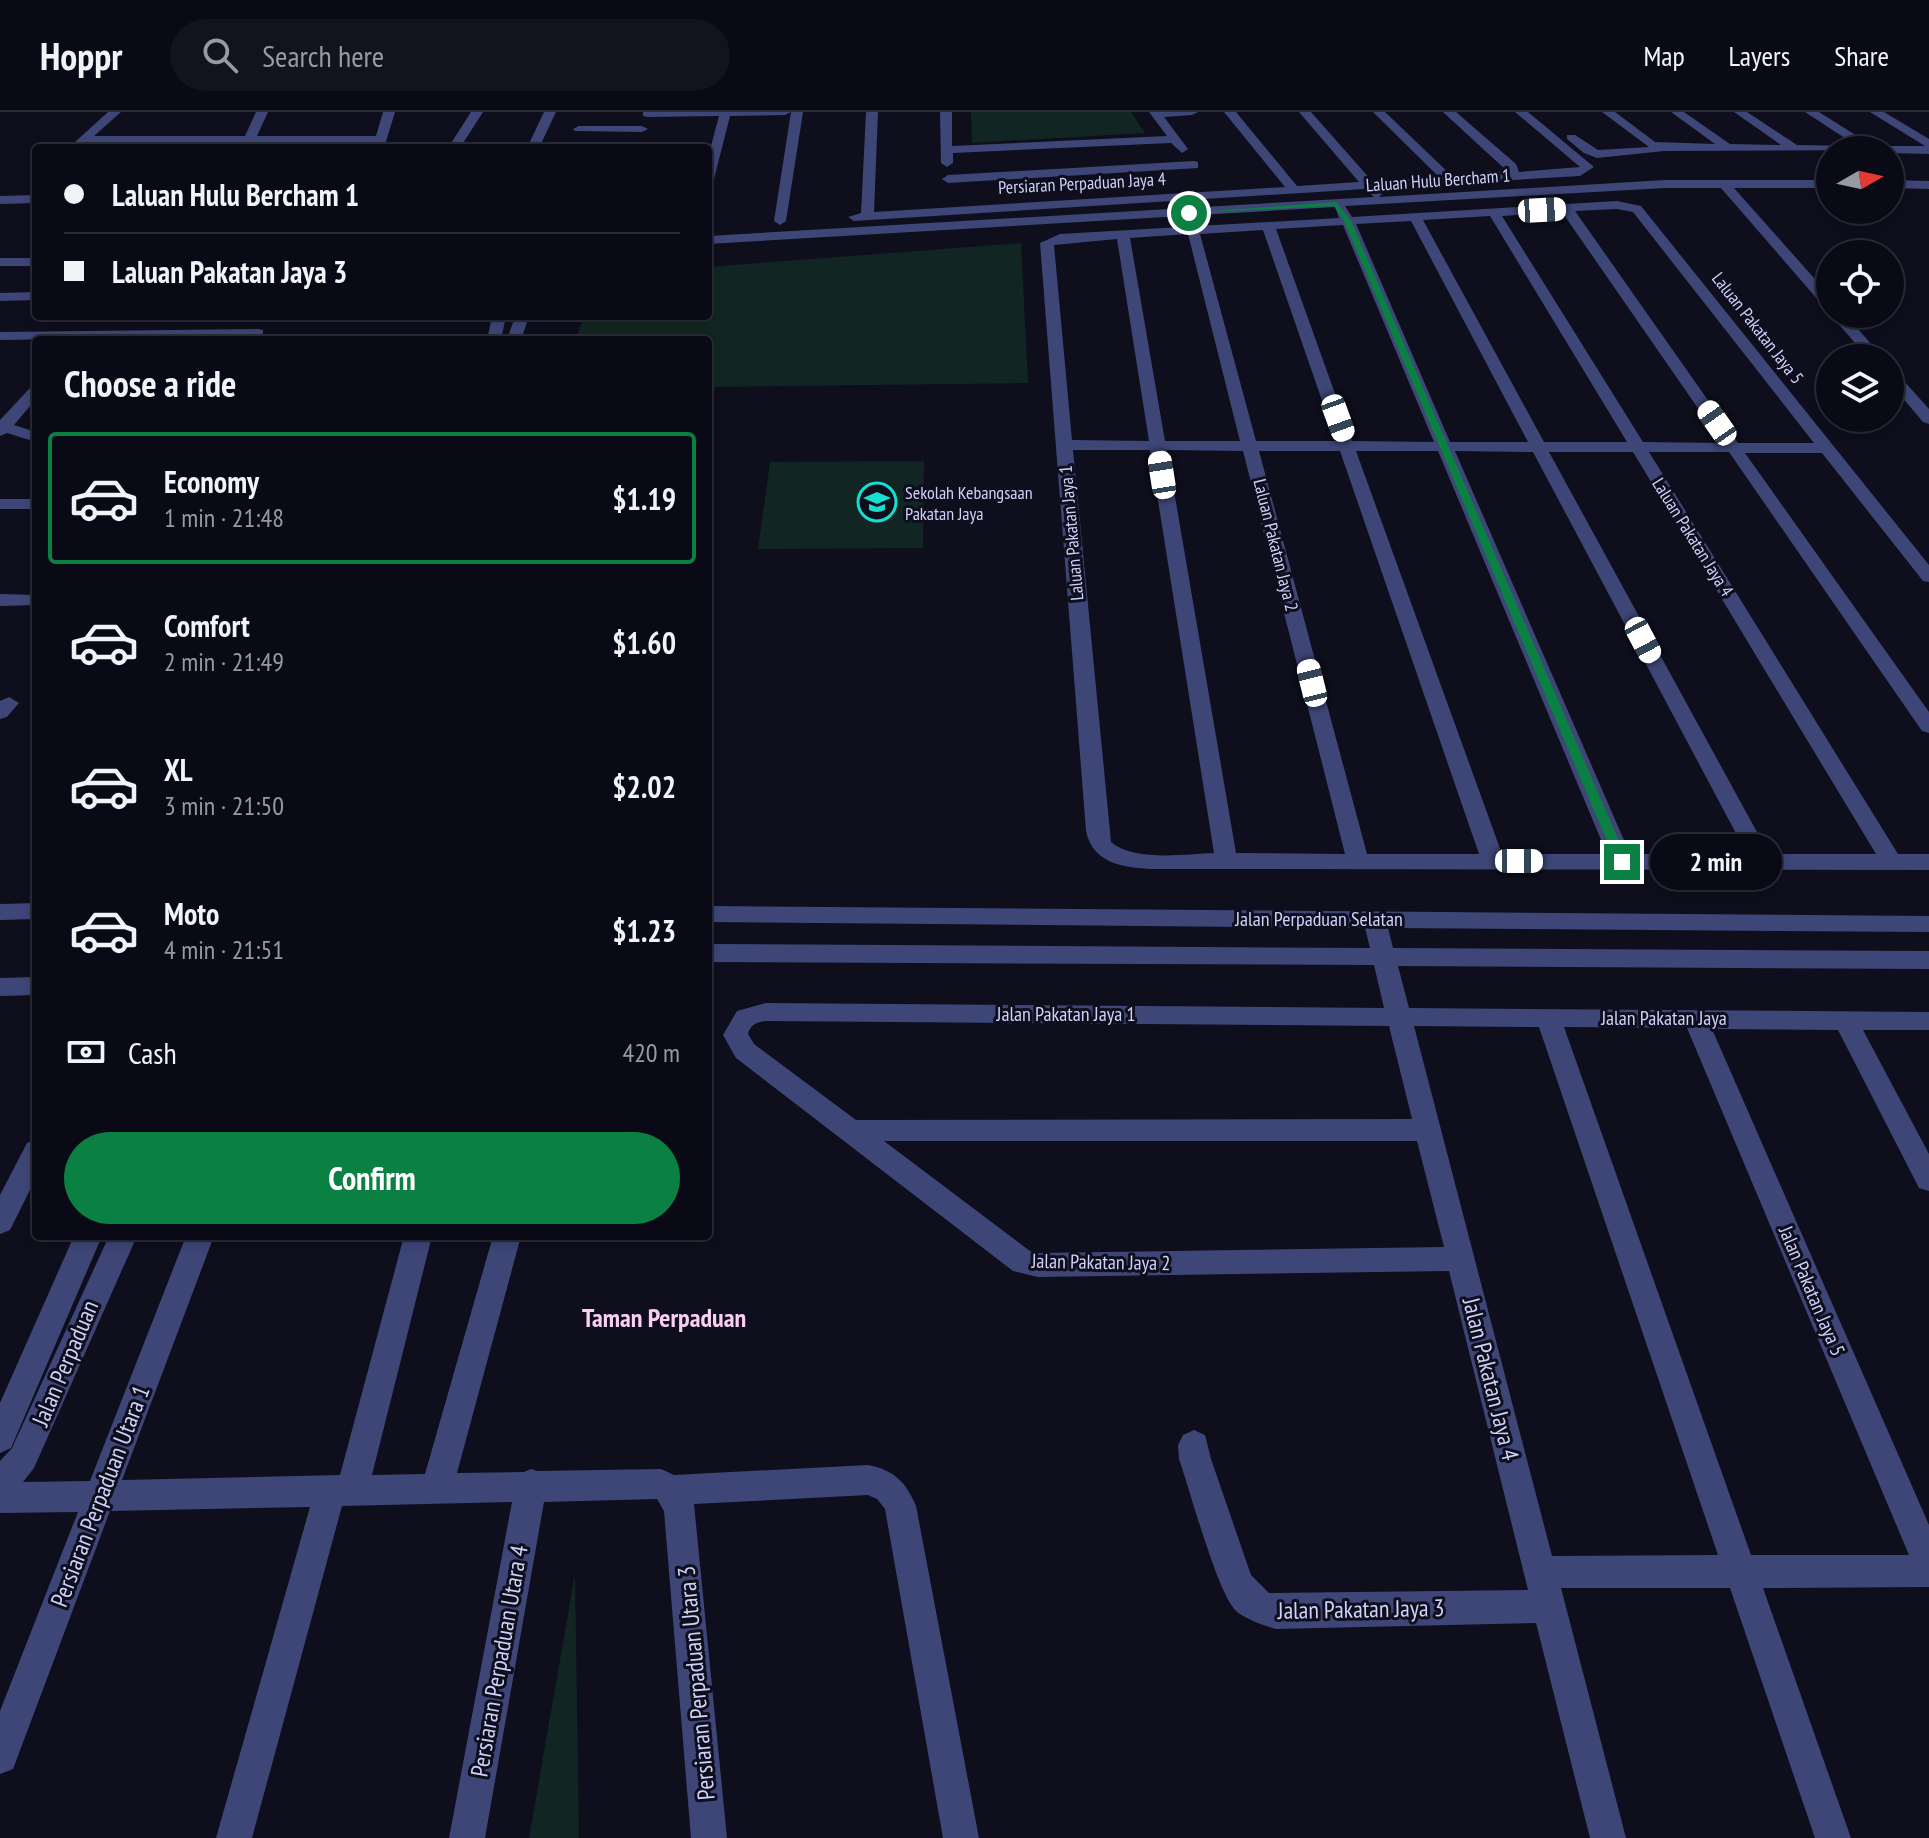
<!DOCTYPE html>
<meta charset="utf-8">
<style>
body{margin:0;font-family:"PT Sans Narrow",sans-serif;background:#13131f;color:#f1f3f6;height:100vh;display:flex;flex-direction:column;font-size:30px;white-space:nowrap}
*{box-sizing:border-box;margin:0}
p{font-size:26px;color:#999aa1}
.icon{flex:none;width:44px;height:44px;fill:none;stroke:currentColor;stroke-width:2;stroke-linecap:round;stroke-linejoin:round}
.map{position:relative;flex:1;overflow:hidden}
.panel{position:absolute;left:32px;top:224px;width:680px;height:904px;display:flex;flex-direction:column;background:#0a0a16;border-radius:8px;box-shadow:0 4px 12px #0003,0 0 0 2px #2a2b35}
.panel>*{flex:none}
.banner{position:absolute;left:32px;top:32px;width:680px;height:176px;border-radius:8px;box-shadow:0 4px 12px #0003,0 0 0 2px #2a2b35;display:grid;align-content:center;height:176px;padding:0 32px;background:#0a0a16}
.needle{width:52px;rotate:81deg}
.controls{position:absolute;left:1816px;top:24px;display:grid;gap:16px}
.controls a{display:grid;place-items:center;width:88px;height:88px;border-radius:50%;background:#0a0a16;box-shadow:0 4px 12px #0003,0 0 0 2px #2a2b35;font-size:40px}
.end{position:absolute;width:36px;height:36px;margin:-18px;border:10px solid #0b8043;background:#fff;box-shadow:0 0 0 4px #fff}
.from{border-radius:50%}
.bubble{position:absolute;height:56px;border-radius:28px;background:#0a0a16;box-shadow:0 4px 12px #0003,0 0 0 2px #2a2b35;font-size:26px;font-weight:700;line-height:56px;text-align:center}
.car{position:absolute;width:24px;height:48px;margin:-24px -12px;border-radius:10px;box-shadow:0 0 6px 2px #0007;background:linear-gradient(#fff 24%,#345 0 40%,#fff 0 76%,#345 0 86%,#fff 0)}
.banner b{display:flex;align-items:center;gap:28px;height:76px;font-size:30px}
.banner b+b{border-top:2px solid #2a2b35}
.banner i{width:20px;height:20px;background:#f1f3f6}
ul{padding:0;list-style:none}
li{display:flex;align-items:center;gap:24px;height:132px;margin:0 16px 12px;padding:0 16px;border:4px solid transparent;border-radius:8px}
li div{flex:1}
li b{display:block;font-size:30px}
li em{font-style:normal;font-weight:700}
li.active{border-color:#0b8043}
li>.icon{width:72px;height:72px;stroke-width:1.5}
h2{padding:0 32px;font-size:36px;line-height:96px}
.pay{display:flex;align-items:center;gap:20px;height:88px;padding:0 32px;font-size:30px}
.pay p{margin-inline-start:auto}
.button{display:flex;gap:16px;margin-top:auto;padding:16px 32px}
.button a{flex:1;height:92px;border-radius:48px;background:#0b8043;color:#fff;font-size:32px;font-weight:700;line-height:92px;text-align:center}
header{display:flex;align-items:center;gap:48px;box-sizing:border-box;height:112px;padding:0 40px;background:#0a0a16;border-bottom:2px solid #2a2b35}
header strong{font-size:38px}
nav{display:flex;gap:44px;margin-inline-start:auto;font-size:28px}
.search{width:560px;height:72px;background:#13131f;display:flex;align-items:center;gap:20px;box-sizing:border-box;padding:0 28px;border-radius:44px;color:#999aa1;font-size:30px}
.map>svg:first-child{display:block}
</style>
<header>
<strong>Hoppr</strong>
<div class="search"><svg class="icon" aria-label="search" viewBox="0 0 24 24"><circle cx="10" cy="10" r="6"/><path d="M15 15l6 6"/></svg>Search here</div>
<nav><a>Map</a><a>Layers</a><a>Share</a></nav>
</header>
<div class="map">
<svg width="1929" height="1726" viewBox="0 0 1929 1726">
<rect width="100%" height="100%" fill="#0e0e1d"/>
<g fill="#112622">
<polygon points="971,0 1131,0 1145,21 972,31"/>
<polygon points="1021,131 1028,271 708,275 708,228 575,228 584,204 708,204 708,155"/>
<polygon points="924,349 923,436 758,437 770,350"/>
<polygon points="575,1462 579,1726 529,1726"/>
</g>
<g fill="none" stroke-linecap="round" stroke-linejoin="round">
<g fill="#3d4677" fill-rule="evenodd">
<polygon points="108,0 121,0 94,24 245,24 256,0 268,0 257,24 376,24 383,0 395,0 384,36 372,36 374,30 86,31 75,34 75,30"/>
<polygon points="471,0 483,0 460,36 448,36"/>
<polygon points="544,0 556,0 539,36 527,36"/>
<polygon points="643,0 791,0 785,3 730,4 714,67 708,71 708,45 719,4 647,5 643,4"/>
<polygon points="791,0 803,0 786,109 780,113 774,109"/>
<path d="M866,0h12l-4,100 411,-25 -61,-75h12l61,74 62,-4 -60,-70h12l61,69 67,-4 -66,-65h12l67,64 55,-5 -64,-59h13l60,52 3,8 61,-5 -65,-55h13l66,55 -14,9 -202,12 4,6 -3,3 286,-17h165v8h-96l96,108v13l-5,-1 -104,-120h-56l-320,18 7,11 265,-16 24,5 288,359v17l-6,-1 -101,-128h-77l184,259v21l-7,-2 -193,-279h-80l249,402h31v16l-750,-1c-33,0 -85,4 -93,-38l-46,-588 20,-9 279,-16 -4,-11 -627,37v-8l666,-39 -9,-8 -511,32 -6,-4 13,-4zM1617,97l16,3 181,231h-76l-163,-232zM1562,100l160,231 -79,-1 -141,-226zM1490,104l137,226h-83l-121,-222zM1411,109l117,221h-78l-94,-218zM1343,113l91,217 -82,-1 -76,-212zM1263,118l73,211h-80l-56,-207zM1188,122l52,207h-75l-35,-203zM1117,127l32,202 -77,-1 -18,-195zM1073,338h77l64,403c-30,1 -79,9 -103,-11zM1167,338l76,1 102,403 -109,-1zM1259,339h81l139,403h-112zM1356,339h82l169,403h-105zM1455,339l78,1 214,402h-117zM1549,340h84l243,402h-107z"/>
<polygon points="940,0 952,0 952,34 1167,24 1149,0 1198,0 1192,3 1164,5 1188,37 1182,41 1171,31 953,41 953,51 947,55 941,51"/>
<polygon points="1602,0 1615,0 1655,30 1715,32 1671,0 1684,0 1730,32 1781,33 1734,0 1747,0 1797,33 1857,34 1805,0 1819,0 1873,34 1925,34 1870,0 1884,0 1929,27 1929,42 1890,41 1890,38 1664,39 1597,46 1584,41 1567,27 1567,23 1575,23 1598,38 1649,35"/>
<polygon points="579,14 642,14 648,17 642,20 575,19 573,17"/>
<polygon points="1194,49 1198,50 1198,56 948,71 942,67 948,63"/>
<polygon points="1890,68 1929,69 1929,77 1890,76"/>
<polygon points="36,83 36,91 0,92 0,84"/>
<rect x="0" y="146" width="36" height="8"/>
<polygon points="36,180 36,188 0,189 0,181"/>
<polygon points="1830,202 1845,202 1883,246 1868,246"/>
<polygon points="492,204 506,204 501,228 487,228"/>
<polygon points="515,204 529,204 521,228 507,228"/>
<polygon points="258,217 263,218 263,224 0,228 0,220"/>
<polygon points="1890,257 1895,259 1929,297 1929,312 1923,310 1890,271"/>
<polygon points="36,273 36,287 14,313 36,320 36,330 7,321 0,324 0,308 31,275"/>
<rect x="0" y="387" width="36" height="10"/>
<polygon points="0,482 36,483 36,493 0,494"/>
<polygon points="9,585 19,591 7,605 0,607 0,589"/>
<polygon points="36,791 36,807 0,808 0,792"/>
<path d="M708,794l1221,10v16l-541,-4 5,20 536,3v18l-531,-3 11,42 520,4v18h-66l66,124v37l-10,-3 -81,-158 -126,-1 217,496v62l-166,1 88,250h-36l-85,-250h-169l65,250h-36l-54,-215 -260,6c-13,-4 -29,-9 -40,-18 -19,-19 -46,-121 -57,-152l-1,-14 5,-10 11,-5 11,5 6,24 40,116 18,18 259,-3 -79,-319 -411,6 -25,-6 -277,-213 -13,-23 14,-24 29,-8 618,5 -10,-43 -666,-3v-18l662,4 -5,-20 -657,-6zM766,909l623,5 23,93 -556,1 -102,-76 -6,-10c2,-9 9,-12 18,-13zM1414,914l125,1 179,528 -166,1zM1564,915l123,1 222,527h-158zM884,1029h533l27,106 -406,6 -8,-2z"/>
<polygon points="36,865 36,883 0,884 0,866"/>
<polygon points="36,1028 36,1066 10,1118 0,1122 0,1083 27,1031"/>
<polygon points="74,1124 102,1124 11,1336 0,1341 0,1291"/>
<path d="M109,1124h28l-103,232 -11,14 67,-1 96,-245h28l-92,244 218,-5 64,-239h28l-60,239 53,-1 68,-238h28l-64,237 67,-1 7,-3 6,2 124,-2 13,6 194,-10c26,5 38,17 48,41l63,332h-36l-58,-329 -8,-10 -9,-4 -174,9 33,334h-36l-27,-327 -7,-12 -113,3 -59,336h-36l63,-336 -170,4 -90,332h-36l94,-331 -200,4 -97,258 -13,5v-63l78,-199 -78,1v-52l12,-13z"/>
</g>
</g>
<polygon fill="#0b8043" points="1336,90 1351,109 1628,750 1627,753 1616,750 1344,109 1334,94 1186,101"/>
<defs>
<symbol id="school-ring" viewBox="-11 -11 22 22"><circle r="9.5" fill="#0e0e1d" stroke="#17ddce" stroke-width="1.5"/><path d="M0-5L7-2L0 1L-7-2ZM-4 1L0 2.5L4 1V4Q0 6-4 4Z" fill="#17ddce"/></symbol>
</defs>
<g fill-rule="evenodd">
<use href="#school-ring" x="855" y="368" width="44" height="44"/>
</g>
<g text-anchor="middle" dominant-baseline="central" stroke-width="6" stroke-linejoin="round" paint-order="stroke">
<g font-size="18" fill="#ced1fa" stroke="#0e0e1d">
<text transform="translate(1438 68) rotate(-4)">Laluan Hulu Bercham 1</text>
<text transform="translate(1082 71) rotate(-3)">Persiaran Perpaduan Jaya 4</text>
<text transform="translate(1758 216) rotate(52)">Laluan Pakatan Jaya 5</text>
<text transform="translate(1071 421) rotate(-95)">Laluan Pakatan Jaya 1</text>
<text transform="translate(1693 425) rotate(58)">Laluan Pakatan Jaya 4</text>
<text transform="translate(1276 433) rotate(76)">Laluan Pakatan Jaya 2</text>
</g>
<g font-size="18" fill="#ced1fa" stroke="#0e0e1d" text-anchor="start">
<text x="905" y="380">Sekolah Kebangsaan<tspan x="905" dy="21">Pakatan Jaya</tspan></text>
</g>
<g font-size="20" fill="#ced1fa" stroke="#0e0e1d">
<text x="1319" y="807">Jalan Perpaduan Selatan</text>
<text x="1066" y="902">Jalan Pakatan Jaya 1</text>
<text x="1664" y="906">Jalan Pakatan Jaya</text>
<text transform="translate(1101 1150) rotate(1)">Jalan Pakatan Jaya 2</text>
<text transform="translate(1812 1179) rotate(67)">Jalan Pakatan Jaya 5</text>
</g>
<g font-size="24" fill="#ced1fa" stroke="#0e0e1d">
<text transform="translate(65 1251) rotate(-67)">Jalan Perpaduan</text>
<text transform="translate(1491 1267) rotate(76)">Jalan Pakatan Jaya 4</text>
<text transform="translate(100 1384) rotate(-69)">Persiaran Perpaduan Utara 1</text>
<text transform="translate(1361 1497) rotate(-1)">Jalan Pakatan Jaya 3</text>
<text transform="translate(499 1549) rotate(-80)">Persiaran Perpaduan Utara 4</text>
<text transform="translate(696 1571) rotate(-95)">Persiaran Perpaduan Utara 3</text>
</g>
<g font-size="26" font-weight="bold" fill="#fad0f2" stroke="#0e0e1d">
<text x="664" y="1205">Taman Perpaduan</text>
</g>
</g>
</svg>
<div class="controls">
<a><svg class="needle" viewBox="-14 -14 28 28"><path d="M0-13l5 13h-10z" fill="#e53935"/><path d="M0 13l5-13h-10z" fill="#999aa1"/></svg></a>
<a><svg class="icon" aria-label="locate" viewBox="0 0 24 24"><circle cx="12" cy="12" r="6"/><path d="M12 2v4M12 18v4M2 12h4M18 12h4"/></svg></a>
<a><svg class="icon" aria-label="layers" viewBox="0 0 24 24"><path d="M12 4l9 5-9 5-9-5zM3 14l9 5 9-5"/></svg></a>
</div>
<i class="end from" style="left:1189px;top:101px"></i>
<i class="end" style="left:1622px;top:750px"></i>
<div class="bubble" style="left:1650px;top:722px;width:132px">2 min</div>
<i class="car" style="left:1542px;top:98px;rotate:87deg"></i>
<i class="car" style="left:1338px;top:306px;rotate:160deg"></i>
<i class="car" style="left:1717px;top:311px;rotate:325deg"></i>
<i class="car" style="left:1162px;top:363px;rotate:351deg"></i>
<i class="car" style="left:1643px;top:528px;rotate:152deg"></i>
<i class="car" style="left:1312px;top:571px;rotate:346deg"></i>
<i class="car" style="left:1519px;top:749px;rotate:90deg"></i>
<div class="banner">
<b><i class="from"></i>Laluan Hulu Bercham 1</b>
<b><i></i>Laluan Pakatan Jaya 3</b>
</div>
<section class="panel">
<h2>Choose a ride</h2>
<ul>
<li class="active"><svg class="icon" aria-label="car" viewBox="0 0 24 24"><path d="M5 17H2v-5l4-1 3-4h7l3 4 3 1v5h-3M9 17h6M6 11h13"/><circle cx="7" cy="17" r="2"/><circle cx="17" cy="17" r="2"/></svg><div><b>Economy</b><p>1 min · 21:48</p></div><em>$1.19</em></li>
<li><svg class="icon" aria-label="car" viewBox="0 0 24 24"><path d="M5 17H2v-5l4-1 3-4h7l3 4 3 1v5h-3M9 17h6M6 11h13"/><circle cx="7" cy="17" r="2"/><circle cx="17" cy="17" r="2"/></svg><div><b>Comfort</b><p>2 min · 21:49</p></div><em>$1.60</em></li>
<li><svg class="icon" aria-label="car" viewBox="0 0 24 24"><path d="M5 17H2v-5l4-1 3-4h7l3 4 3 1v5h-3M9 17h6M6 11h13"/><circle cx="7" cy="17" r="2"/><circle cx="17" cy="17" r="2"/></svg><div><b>XL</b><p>3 min · 21:50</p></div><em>$2.02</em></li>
<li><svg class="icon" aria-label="car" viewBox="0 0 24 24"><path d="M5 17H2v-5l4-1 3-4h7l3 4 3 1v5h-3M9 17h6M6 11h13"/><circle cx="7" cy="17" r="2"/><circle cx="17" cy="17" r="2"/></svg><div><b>Moto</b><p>4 min · 21:51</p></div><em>$1.23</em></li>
</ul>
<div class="pay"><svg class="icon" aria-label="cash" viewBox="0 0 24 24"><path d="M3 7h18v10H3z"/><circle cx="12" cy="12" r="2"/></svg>Cash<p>420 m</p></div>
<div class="button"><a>Confirm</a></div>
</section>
</div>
